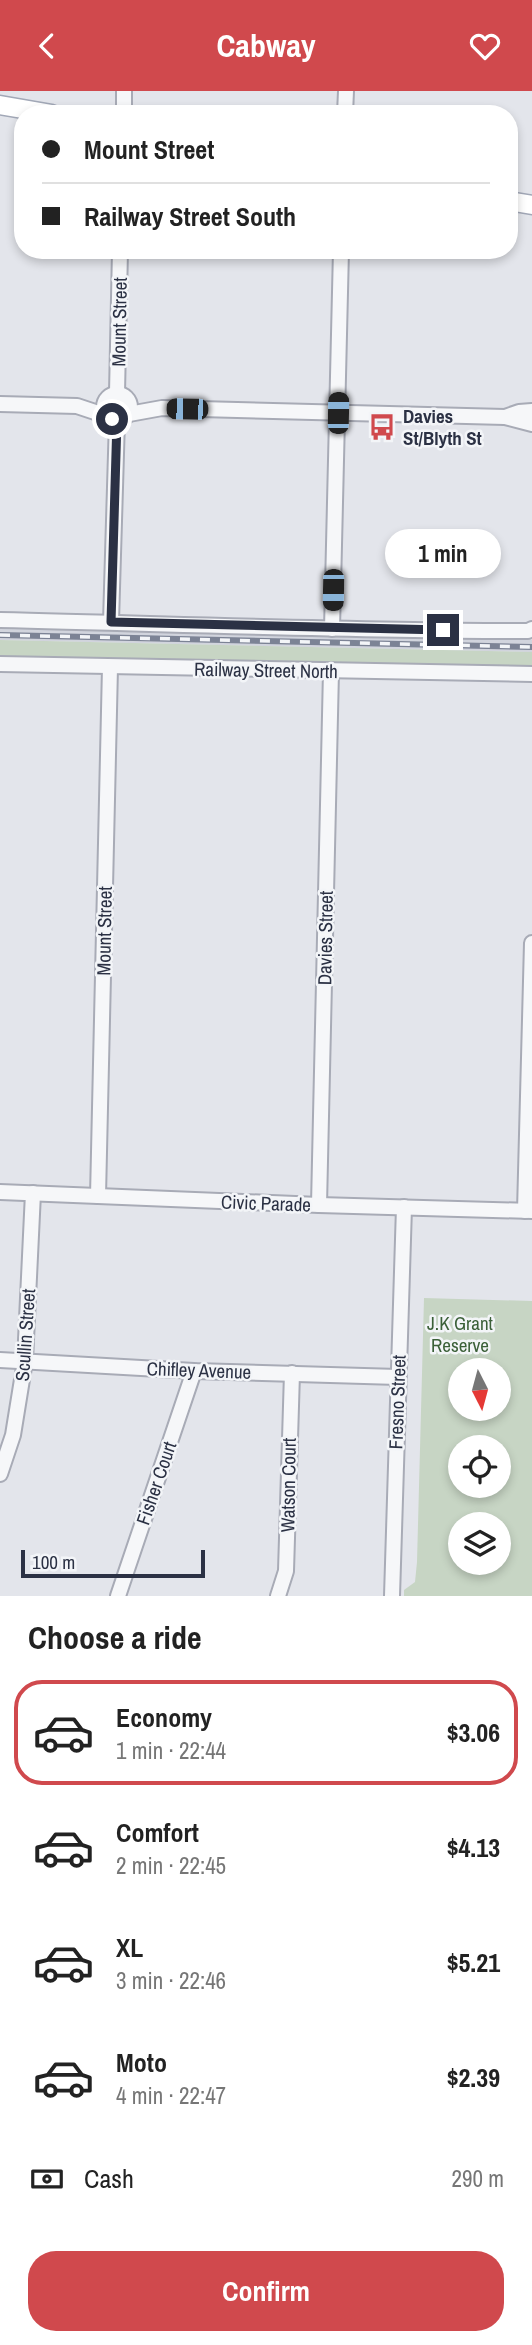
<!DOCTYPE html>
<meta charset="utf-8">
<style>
body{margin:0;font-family:"Archivo Narrow",sans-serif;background:#f2f2f2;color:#222;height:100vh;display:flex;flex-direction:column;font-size:26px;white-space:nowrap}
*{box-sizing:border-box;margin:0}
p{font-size:23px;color:#767676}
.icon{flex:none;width:38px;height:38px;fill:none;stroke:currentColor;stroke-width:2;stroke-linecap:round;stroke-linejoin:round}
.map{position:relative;height:1505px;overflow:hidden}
.details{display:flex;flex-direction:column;background:#fff;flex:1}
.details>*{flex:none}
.guide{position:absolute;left:14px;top:14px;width:504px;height:154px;border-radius:28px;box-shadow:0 4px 10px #0003;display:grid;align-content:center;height:154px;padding:0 28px;background:#fff}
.needle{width:46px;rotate:174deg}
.tools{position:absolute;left:448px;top:1267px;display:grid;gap:14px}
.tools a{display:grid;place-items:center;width:63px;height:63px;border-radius:50%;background:#fff;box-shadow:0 4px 10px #0003;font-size:35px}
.scale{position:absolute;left:21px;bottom:18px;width:184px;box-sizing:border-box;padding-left:7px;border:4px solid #2b3144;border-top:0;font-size:19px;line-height:24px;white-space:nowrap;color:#2b3144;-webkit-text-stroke:5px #f3f5f8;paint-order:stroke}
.end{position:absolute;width:32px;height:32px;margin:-16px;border:9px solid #2b3144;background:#fff;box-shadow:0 0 0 4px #fff}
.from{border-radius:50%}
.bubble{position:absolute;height:49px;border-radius:24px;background:#fff;box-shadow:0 4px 10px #0003;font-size:23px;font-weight:700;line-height:49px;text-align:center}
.car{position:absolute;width:21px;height:42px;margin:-21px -10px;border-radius:9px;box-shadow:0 0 5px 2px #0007;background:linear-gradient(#222 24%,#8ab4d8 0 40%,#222 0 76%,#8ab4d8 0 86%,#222 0)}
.guide b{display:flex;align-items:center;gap:24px;height:66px;font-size:26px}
.guide b+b{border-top:2px solid #e0e0e0}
.guide i{width:18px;height:18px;background:#222}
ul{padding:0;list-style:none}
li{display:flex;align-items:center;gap:21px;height:105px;margin:0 14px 10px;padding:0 14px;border:4px solid transparent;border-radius:28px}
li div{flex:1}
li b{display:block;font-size:26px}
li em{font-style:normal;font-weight:700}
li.current{border-color:#d0494d}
li>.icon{width:63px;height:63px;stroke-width:1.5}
h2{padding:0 28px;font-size:32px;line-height:84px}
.pay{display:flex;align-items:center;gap:18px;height:77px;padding:0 28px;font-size:26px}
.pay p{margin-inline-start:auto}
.button{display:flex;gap:14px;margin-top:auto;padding:14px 28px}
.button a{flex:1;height:80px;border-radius:28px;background:#d0494d;color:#fff;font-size:28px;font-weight:700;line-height:80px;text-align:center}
header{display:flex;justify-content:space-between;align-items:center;height:91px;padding:0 28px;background:#d0494d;color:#fff;font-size:32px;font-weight:700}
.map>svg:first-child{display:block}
</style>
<header><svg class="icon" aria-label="back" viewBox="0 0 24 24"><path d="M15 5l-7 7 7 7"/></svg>Cabway<svg class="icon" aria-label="heart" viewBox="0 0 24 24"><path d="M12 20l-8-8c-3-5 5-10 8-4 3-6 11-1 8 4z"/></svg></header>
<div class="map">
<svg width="532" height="1505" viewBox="0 0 532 1505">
<rect width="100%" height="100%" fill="#e3e5eb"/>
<polygon fill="#d1d4dd" points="0,536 532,549 532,561 0,549"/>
<g fill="#c7d5c4" fill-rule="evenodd">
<polygon points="0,549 532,561 532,578 429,574 340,575 0,567"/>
<path d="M424,1207l108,3v295h-128v-6l11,-8 2,-20zM460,1279h39v39h-39zM499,1356v39h-39v-39zM460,1433h39v39h-39z"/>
</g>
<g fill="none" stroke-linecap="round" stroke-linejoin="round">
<defs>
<g id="minor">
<polyline points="124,23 124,0"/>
<polyline points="345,23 346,0"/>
<polyline points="117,302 120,159"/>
<circle cx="117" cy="316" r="13"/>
<polyline points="0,313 77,315 95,321 105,322"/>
<polyline points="129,323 162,317 505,326 532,333"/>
<polyline points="505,326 519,321 532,320"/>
<path d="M0,529c176,4 352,11 528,11l4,-2"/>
<polyline points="111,531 117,329"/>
<polyline points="332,538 341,159"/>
<polyline points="0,573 532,583"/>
<polyline points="0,1101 319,1114 532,1120"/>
<polyline points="98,1105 110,576"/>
<polyline points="319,1114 331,580"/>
<polyline points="525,1120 532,852"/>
<polyline points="0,1269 194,1280 398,1286"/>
<polyline points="0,1383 13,1344 25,1270 33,1102"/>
<polyline points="118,1505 194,1280"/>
<polyline points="278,1505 286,1480 292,1282"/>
<polyline points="392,1505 404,1116"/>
</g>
<g id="major">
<polyline points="0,14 52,23"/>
<polyline points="509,110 532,114"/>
</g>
</defs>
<use href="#minor" stroke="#a8abb6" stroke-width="18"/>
<use href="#major" stroke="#a2a8b7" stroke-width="21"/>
<use href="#minor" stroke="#f6f7f9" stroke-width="14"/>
<use href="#major" stroke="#fff" stroke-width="18"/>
<defs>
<polyline id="rail" points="0,544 532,556"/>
</defs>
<use href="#rail" stroke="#7c8395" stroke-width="6"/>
<use href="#rail" stroke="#f3f5f8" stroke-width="3.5" stroke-dasharray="10" stroke-linecap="butt"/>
</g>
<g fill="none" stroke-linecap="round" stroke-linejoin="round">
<polyline stroke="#2b3144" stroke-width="9" points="112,328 117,329 111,531 443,539"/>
</g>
<defs>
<symbol id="bus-bare" viewBox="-9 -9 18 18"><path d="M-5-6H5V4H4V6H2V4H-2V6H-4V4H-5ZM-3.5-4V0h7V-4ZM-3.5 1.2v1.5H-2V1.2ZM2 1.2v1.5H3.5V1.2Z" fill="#d0494d" stroke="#f3f5f8" stroke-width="2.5" paint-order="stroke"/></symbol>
</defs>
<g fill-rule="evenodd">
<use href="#bus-bare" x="363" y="317" width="38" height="38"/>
</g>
<g text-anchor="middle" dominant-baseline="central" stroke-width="5" stroke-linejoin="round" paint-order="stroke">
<g font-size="19" fill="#2b3144" stroke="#f3f5f8">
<text transform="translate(119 231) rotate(-89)">Mount Street</text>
<text transform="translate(266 579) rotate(1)">Railway Street North</text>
<text transform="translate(104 840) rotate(-89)">Mount Street</text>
<text transform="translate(325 847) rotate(-89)">Davies Street</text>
<text transform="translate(266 1112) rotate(2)">Civic Parade</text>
<text transform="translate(25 1244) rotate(-86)">Scullin Street</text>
<text transform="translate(199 1279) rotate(2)">Chifley Avenue</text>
<text transform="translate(397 1311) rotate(-88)">Fresno Street</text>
<text transform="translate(156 1392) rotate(-71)">Fisher Court</text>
<text transform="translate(288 1394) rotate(-89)">Watson Court</text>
</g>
<g font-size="19" font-weight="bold" fill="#2b3144" stroke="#f3f5f8" text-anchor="start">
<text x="403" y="325">Davies<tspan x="403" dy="22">St/Blyth St</tspan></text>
</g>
<g font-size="19" fill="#3b6038" stroke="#f3f5f8">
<text x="460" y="1232">J.K Grant<tspan x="460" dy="22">Reserve</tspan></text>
</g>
</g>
</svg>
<div class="tools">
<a><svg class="needle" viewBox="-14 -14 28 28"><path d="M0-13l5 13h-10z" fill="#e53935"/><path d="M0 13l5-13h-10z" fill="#767676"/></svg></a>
<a><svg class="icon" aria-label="locate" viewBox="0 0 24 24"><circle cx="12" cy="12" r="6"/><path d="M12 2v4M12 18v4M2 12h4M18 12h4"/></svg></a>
<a><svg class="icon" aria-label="layers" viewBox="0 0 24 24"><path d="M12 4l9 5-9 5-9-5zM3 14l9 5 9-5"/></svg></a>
</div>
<div class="scale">100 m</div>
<i class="end from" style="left:112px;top:328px"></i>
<i class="end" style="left:443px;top:539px"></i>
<div class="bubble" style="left:385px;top:438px;width:116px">1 min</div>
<i class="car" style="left:187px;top:318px;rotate:271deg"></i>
<i class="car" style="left:338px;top:322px;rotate:1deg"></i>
<i class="car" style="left:333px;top:499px;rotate:181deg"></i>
<div class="guide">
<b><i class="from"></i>Mount Street</b>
<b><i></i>Railway Street South</b>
</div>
</div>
<section class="details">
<h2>Choose a ride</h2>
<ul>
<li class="current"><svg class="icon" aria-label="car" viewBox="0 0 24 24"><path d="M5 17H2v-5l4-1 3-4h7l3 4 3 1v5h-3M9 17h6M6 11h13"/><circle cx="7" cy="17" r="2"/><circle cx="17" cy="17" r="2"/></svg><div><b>Economy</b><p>1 min · 22:44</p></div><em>$3.06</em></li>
<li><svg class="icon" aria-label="car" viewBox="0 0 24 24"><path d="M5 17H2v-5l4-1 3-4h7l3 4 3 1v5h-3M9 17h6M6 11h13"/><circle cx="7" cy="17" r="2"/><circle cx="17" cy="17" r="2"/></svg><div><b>Comfort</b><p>2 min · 22:45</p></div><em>$4.13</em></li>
<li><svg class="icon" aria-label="car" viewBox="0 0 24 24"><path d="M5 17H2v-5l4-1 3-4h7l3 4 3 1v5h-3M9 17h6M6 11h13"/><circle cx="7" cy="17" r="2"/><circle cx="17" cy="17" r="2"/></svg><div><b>XL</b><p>3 min · 22:46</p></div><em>$5.21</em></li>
<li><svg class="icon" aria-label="car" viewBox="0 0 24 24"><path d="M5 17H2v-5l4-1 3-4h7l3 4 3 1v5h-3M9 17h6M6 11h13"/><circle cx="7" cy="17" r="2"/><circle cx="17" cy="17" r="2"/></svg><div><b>Moto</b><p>4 min · 22:47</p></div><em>$2.39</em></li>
</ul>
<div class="pay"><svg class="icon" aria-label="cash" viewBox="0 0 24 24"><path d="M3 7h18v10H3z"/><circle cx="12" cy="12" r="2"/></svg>Cash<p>290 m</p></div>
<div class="button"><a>Confirm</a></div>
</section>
